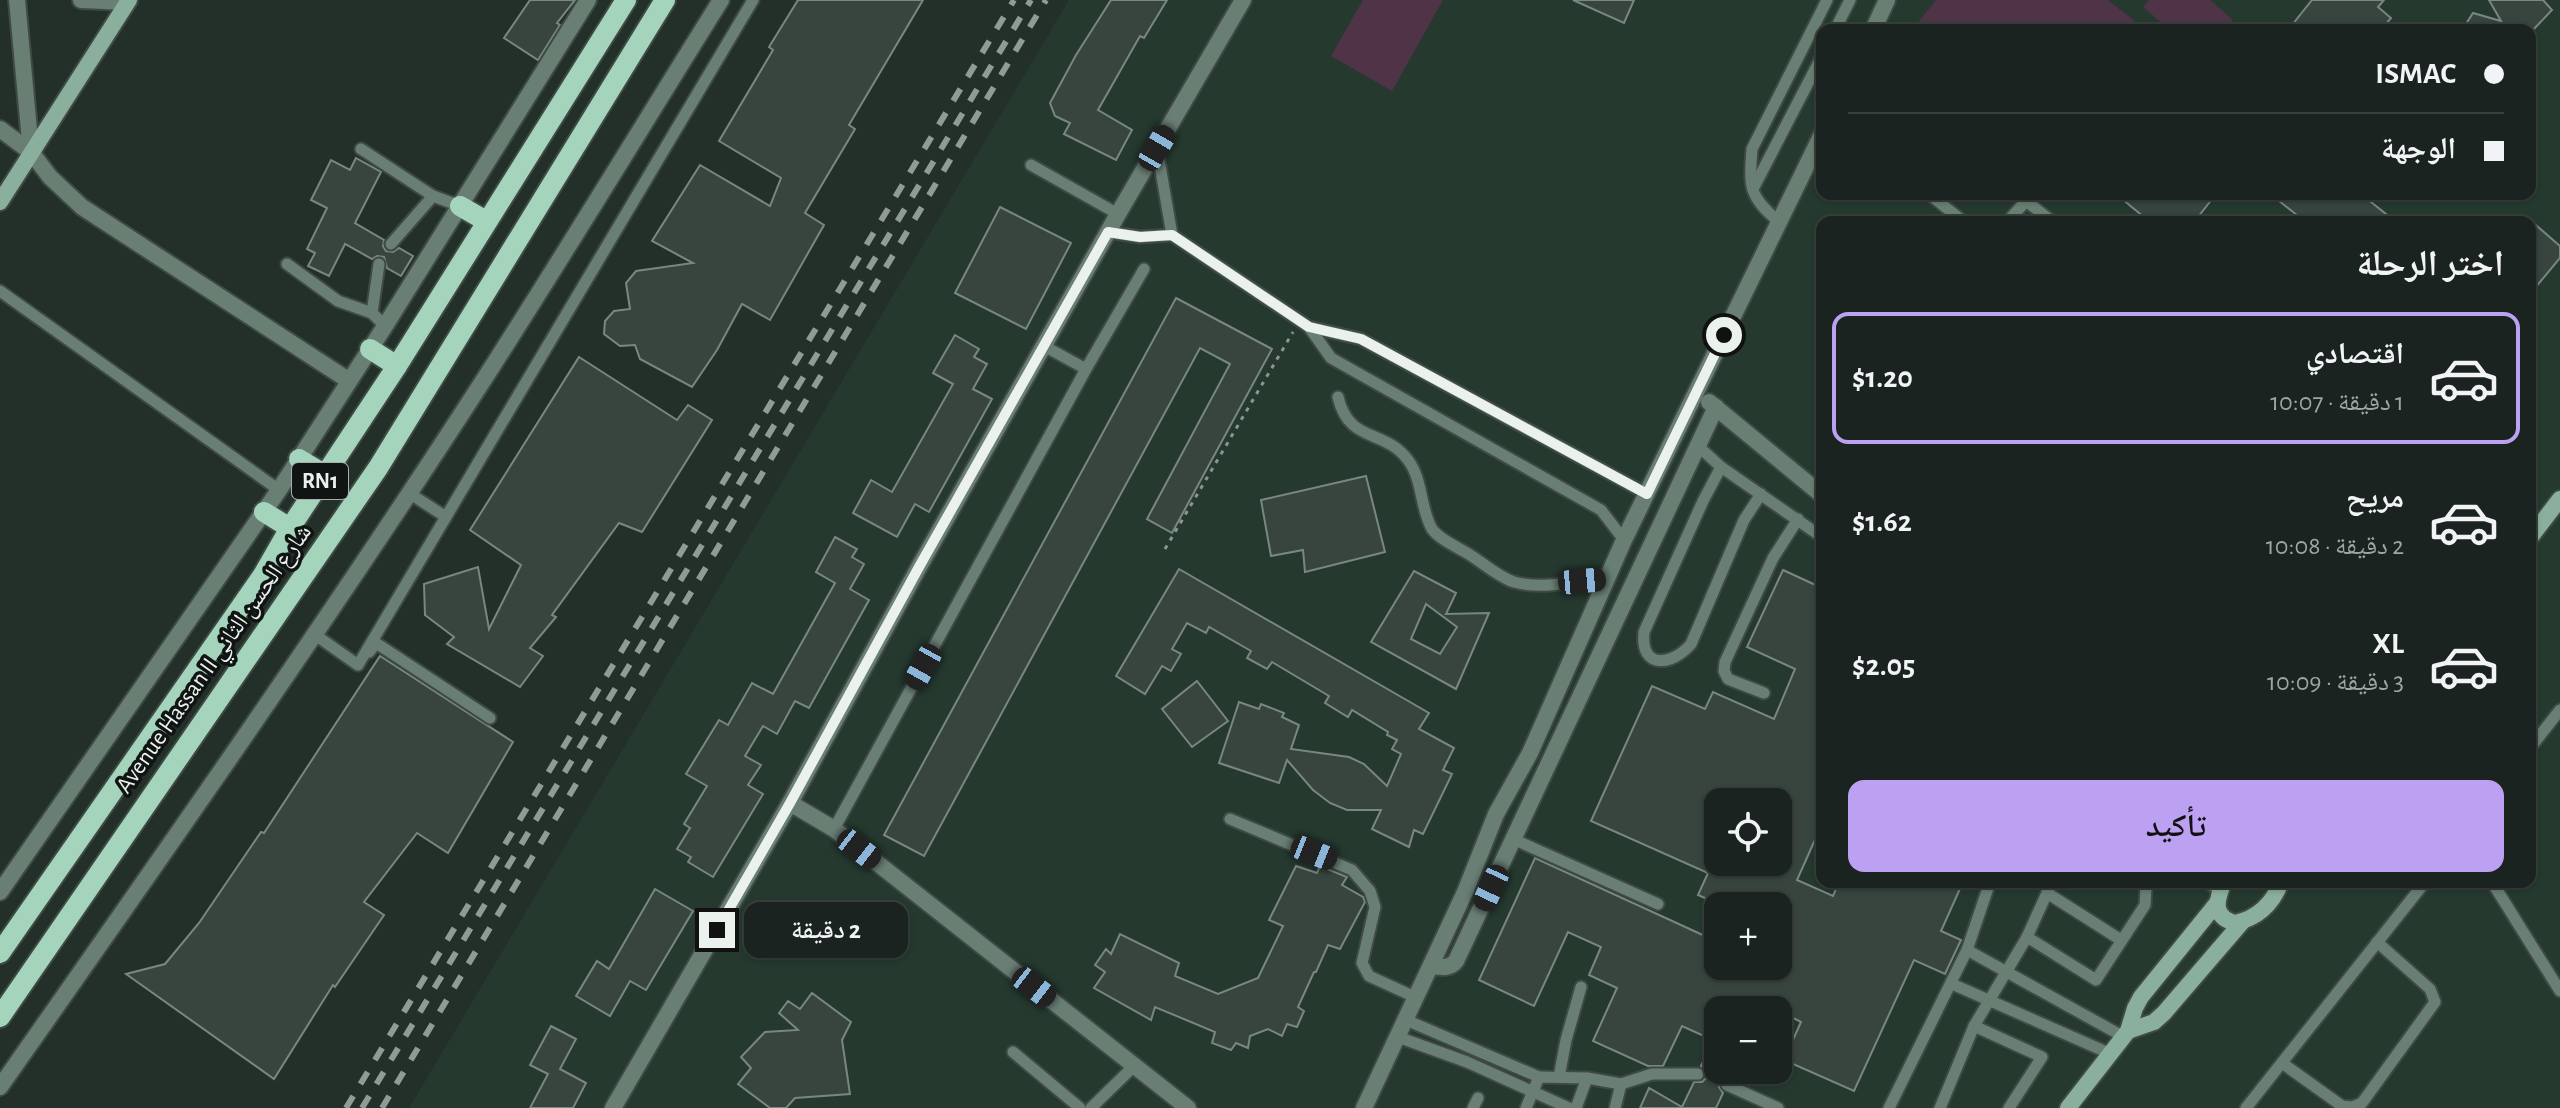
<!DOCTYPE html>
<html lang="ar">
<meta charset="utf-8">
<style>
body{margin:0;font-family:"Alegreya Sans","Noto Naskh Arabic",sans-serif;background:#272f2c;color:#f1f3f6;direction:rtl;height:100vh;display:flex;flex-direction:column;font-size:30px;white-space:nowrap}
*{box-sizing:border-box;margin:0}
p{font-size:26px;color:#9fa4a4}
.icon{flex:none;width:44px;height:44px;fill:none;stroke:currentColor;stroke-width:2;stroke-linecap:round;stroke-linejoin:round}
.map{position:relative;flex:1;overflow:hidden;direction:ltr}
.details{position:absolute;left:1816px;top:216px;width:720px;height:672px;display:flex;flex-direction:column;background:#1a231f;border-radius:16px;box-shadow:0 2px 6px #0004,0 0 0 2px #38403d;direction:rtl}
.details>*{flex:none}
.guide{position:absolute;left:1816px;top:24px;width:720px;height:176px;border-radius:16px;box-shadow:0 2px 6px #0004,0 0 0 2px #38403d;direction:rtl;display:grid;align-content:center;height:176px;padding:0 32px;background:#1a231f}
.controls{position:absolute;left:1704px;top:788px;display:grid;gap:16px}
.controls a{display:grid;place-items:center;width:88px;height:88px;border-radius:16px;background:#1a231f;box-shadow:0 2px 6px #0004,0 0 0 2px #38403d;font-size:40px}
.end{position:absolute;width:36px;height:36px;margin:-18px;border:10px solid #ebf2ee;background:#111;box-shadow:0 0 0 4px #111}
.from{border-radius:50%}
.bubble{position:absolute;height:56px;border-radius:16px;background:#1a231f;box-shadow:0 2px 6px #0004,0 0 0 2px #38403d;font-size:26px;font-weight:600;line-height:56px;text-align:center;direction:rtl}
.car{position:absolute;width:24px;height:48px;margin:-24px -12px;border-radius:10px;box-shadow:0 0 6px 2px #0007;background:linear-gradient(#222 24%,#8ab4d8 0 40%,#222 0 76%,#8ab4d8 0 86%,#222 0)}
.guide b{display:flex;align-items:center;gap:28px;height:76px;font-size:30px}
.guide b+b{border-top:2px solid #38403d}
.guide i{width:20px;height:20px;background:#f1f3f6}
ul{padding:0;list-style:none}
li{display:flex;align-items:center;gap:24px;height:132px;margin:0 16px 12px;padding:0 16px;border:4px solid transparent;border-radius:16px}
li div{flex:1}
li b{display:block;font-size:30px}
li em{font-style:normal;font-weight:600}
li.selected{border-color:#bca0f2}
li>.icon{width:72px;height:72px;stroke-width:1.5}
h2{padding:0 32px;font-size:36px;line-height:96px}
.button{display:flex;gap:16px;margin-top:auto;padding:16px 32px}
.button a{flex:1;height:92px;border-radius:16px;background:#bca0f2;color:#111;font-size:32px;font-weight:600;line-height:92px;text-align:center}
.map>svg:first-child{display:block}
</style>
<div class="map">
<svg width="2560" height="1108" viewBox="0 0 2560 1108">
<rect width="100%" height="100%" fill="#232f29"/>
<path fill="#25392f" fill-rule="evenodd" d="M1069,0h1491v1108h-2151zM1822,30h708v164h-708zM1822,222h708v660h-708zM1718,802h60v60h-60zM1718,906h60v60h-60zM1718,1010h60v60h-60z"/>
<g fill="#4f3347">
<polygon points="1363,0 1443,0 1392,91 1331,56"/>
<polygon points="1936,0 2108,0 2146,30 1912,30"/>
<polygon points="2149,0 2210,0 2233,20 2225,30 2170,30 2143,7"/>
</g>
<g fill="#38453e" stroke="#798780" stroke-width="2" fill-rule="evenodd">
<polygon points="530,0 575,0 557,23 560,25 538,60 504,38"/>
<polygon points="798,0 923,0 849,125 855,129 805,213 824,225 770,320 742,304 717,350 692,387 640,359 635,345 620,346 604,334 605,321 614,311 630,309 626,283 636,271 693,263 652,241 700,165 770,206 781,178 719,141 773,50 769,47"/>
<polygon points="1111,0 1167,0 1144,38 1140,36 1098,110 1132,130 1116,160 1064,134 1070,123 1055,116 1050,103 1076,55"/>
<polygon points="1573,0 1634,0 1624,23"/>
<polygon points="2312,0 2384,0 2378,7 2391,18 2381,30 2288,30"/>
<polygon points="2489,0 2543,0 2552,10 2533,30 2462,30 2473,13 2501,21"/>
<polygon points="356,158 381,172 355,223 384,240 383,246 386,251 393,252 399,248 413,256 401,276 387,268 384,257 377,256 372,259 345,244 329,276 308,266 315,253 307,249 327,208 311,200 331,160 350,170"/>
<polygon points="2116,194 2216,194 2194,222 2150,222"/>
<polygon points="2270,194 2361,194 2396,222 2306,222"/>
<polygon points="1000,207 1071,243 1026,329 955,293"/>
<polygon points="2530,220 2560,246 2560,258 2530,294"/>
<polygon points="1176,298 1272,349 1172,533 1147,519 1230,364 1200,348 924,856 884,835"/>
<polygon points="955,335 979,349 974,357 987,364 973,389 992,399 929,512 915,504 897,537 853,513 871,480 892,492 953,384 933,373"/>
<polygon points="579,357 677,420 688,405 712,420 642,532 619,523 552,615 556,617 530,648 543,656 520,687 447,644 454,637 425,615 424,584 478,567 489,629 521,565 470,530"/>
<polygon points="1366,476 1385,552 1305,572 1303,550 1271,556 1261,500"/>
<polygon points="835,537 857,549 852,557 864,564 850,589 869,600 809,708 795,701 777,734 763,726 745,756 761,765 748,785 763,794 713,877 688,862 691,857 677,849 690,828 684,824 707,786 686,774 719,720 728,725 752,683 773,694 835,583 816,572"/>
<polygon points="1179,569 1429,713 1419,729 1454,748 1443,770 1452,774 1423,834 1414,830 1409,847 1372,829 1381,810 1347,810 1330,803 1313,790 1287,760 1279,783 1219,763 1239,702 1259,709 1261,704 1284,713 1282,717 1299,725 1291,749 1349,757 1364,764 1387,786 1401,754 1392,749 1397,740 1387,735 1388,732 1352,710 1348,717 1325,703 1329,696 1272,662 1267,669 1247,658 1251,651 1209,627 1206,633 1187,623 1172,649 1181,654 1171,671 1162,666 1145,694 1116,676"/>
<path d="M1783,570l39,18v236l-25,56 36,16 6,-14h124l-22,49 20,9 -16,34 -31,-14 -60,131 -70,-31 17,-38 -23,-12h-60v60h16l-4,7h-5l-5,4 -1,6 4,6 -7,15h-76l9,-20 33,19 12,-25h8l4,-4v-8l-5,-4 12,-26 -31,-14 -19,40h-15l-55,-25 24,-53 -28,-13 12,-28 -33,-15 -34,74 -55,-26 56,-122 183,84v24h60v-60h-55l-25,-11 10,-22 -117,-52 61,-135 53,23 8,-17 61,27 21,-50 -48,-22zM1718,802h60v60h-60z"/>
<path d="M1414,571l42,22 -10,21 43,-1 -33,76 -85,-47zM1426,604l31,23 -17,27 -29,-15z"/>
<polygon points="380,656 513,742 448,853 417,833 364,902 384,915 335,987 333,985 274,1079 126,974 165,964 199,923 261,832 264,833"/>
<polygon points="1197,681 1228,721 1192,747 1162,709"/>
<polygon points="1296,866 1317,873 1320,866 1347,877 1342,885 1363,897 1365,902 1340,949 1328,945 1316,972 1314,972 1298,1007 1304,1011 1297,1027 1287,1024 1282,1036 1268,1029 1250,1036 1248,1048 1236,1043 1231,1050 1212,1043 1215,1032 1155,1007 1151,1020 1094,988 1105,972 1095,965 1106,949 1111,954 1120,934 1179,963 1175,976 1218,994 1258,978 1283,926 1269,920"/>
<polygon points="655,889 693,911 646,990 630,981 610,1016 576,996 597,961 609,969"/>
<polygon points="812,993 851,1022 842,1040 850,1094 795,1098 786,1108 770,1108 738,1084 751,1068 741,1057 765,1032 798,1030 779,1013 788,1001 800,1009"/>
<polygon points="551,1026 576,1039 560,1069 586,1083 573,1108 530,1108 548,1074 530,1065"/>
</g>
<g fill="none" stroke-linecap="round" stroke-linejoin="round">
<defs>
<g id="lane">
<polyline points="1835,30 1850,0"/>
<polyline points="1157,148 1172,235"/>
<polyline points="361,149 433,196 460,206"/>
<polyline points="1031,165 1118,214"/>
<polyline points="1753,189 1822,56"/>
<polyline points="1929,194 1964,222"/>
<polyline points="2017,194 2053,222"/>
<path d="M1779,222c-30,-26 -30,-34 -27,-73l75,-149"/>
<polyline points="2007,222 2026,201"/>
<polyline points="1108,232 1140,237 1172,235 1309,327 1361,339 1647,494"/>
<polyline points="391,244 433,196"/>
<polyline points="287,264 338,301 372,313"/>
<polyline points="379,264 372,313 385,326"/>
<polyline points="0,291 279,490"/>
<polyline points="1309,327 1331,358 1601,510 1624,540"/>
<polyline points="1044,346 1086,369"/>
<path d="M1338,397c11,47 46,31 70,63 15,20 12,48 24,69 7,10 25,18 35,24 15,9 31,24 47,29 28,8 64,-1 92,-4"/>
<polyline points="1698,446 1721,467 1822,537"/>
<path d="M1721,467l-18,34 -59,131c-4,38 28,34 47,12l53,-124 17,-26"/>
<polyline points="409,493 446,517"/>
<polyline points="314,634 358,665 753,0"/>
<polyline points="369,652 376,643 490,718"/>
<polyline points="1764,693 1728,679 1724,671 1725,662 1773,558 1798,519"/>
<polyline points="2530,748 2560,710"/>
<polyline points="1230,819 1352,870 1370,891 1375,907 1362,963 1369,976 1417,998"/>
<polyline points="834,829 1086,369 1144,269"/>
<polyline points="1513,839 1658,904"/>
<polyline points="2206,882 2220,890"/>
<polyline points="2492,882 2560,991"/>
<polyline points="2047,893 2121,940"/>
<polyline points="2027,937 2096,980 2145,905 2146,888 2150,882"/>
<polyline points="1967,950 2124,1037"/>
<polyline points="1952,984 2111,1054"/>
<polyline points="1406,1020 1539,1077"/>
<polyline points="1974,1026 2042,1057 2009,1108"/>
<polyline points="1398,1037 1467,1062 1569,1108"/>
<polyline points="1013,1052 1080,1108"/>
<polyline points="2282,1063 2342,1106 2352,1107 2362,1103 2435,1002 2430,989 2377,942"/>
<polyline points="1559,1077 1566,1040 1581,987"/>
<polyline points="1727,1085 1778,1108"/>
<polyline points="1091,1108 1134,1066"/>
<polyline points="1473,1108 1478,1098"/>
<polyline points="1526,1108 1539,1077 1587,1078 1621,1084 1652,1074 1698,1074"/>
<polyline points="1576,1108 1587,1078"/>
<polyline points="1615,1108 1621,1084"/>
<polyline points="1889,1108 1967,950 1990,882"/>
<polyline points="1940,1108 1974,1026 2027,937 2052,882"/>
<polyline points="2246,1108 2425,882"/>
</g>
<g id="street">
<polyline points="17,0 31,152 50,177 82,207 348,380"/>
<polyline points="81,0 127,2"/>
<polyline points="1873,30 1887,0"/>
<polyline points="0,129 31,152"/>
<polyline points="1709,402 1822,495"/>
<polyline points="790,803 834,829 1188,1108"/>
<polyline points="0,892 279,490 385,326 588,0"/>
<path d="M1431,966c10,1 19,3 25,-5l260,-554"/>
<path d="M0,1087c163,-232 327,-465 481,-703 82,-127 160,-256 240,-384"/>
<polyline points="613,1108 790,803 919,567 1118,214 1243,0"/>
<polyline points="1364,1108 1465,892 1496,814 1530,753 1624,540 1822,134"/>
</g>
<g id="secondary">
<polyline points="0,202 129,0"/>
<polyline points="2530,538 2560,499"/>
<path d="M2224,882c-8,18 -12,35 11,41 23,-5 38,-20 46,-41"/>
<polyline points="2128,1031 2154,1022 2164,1013 2243,921"/>
<polyline points="2068,1108 2128,1031 2135,1008 2141,997 2217,903"/>
</g>
<g id="primary">
<polyline points="460,206 486,221"/>
<polyline points="370,349 397,366"/>
<polyline points="299,459 324,474"/>
<polyline points="264,512 290,528"/>
<polyline points="0,953 263,575 290,528 397,366 626,0"/>
<polyline points="0,1017 378,468 665,0"/>
</g>
</defs>
<use href="#lane" stroke="#3f4a45" stroke-width="15"/>
<use href="#street" stroke="#3f4a45" stroke-width="20"/>
<use href="#secondary" stroke="#3f4a45" stroke-width="20"/>
<use href="#primary" stroke="#3f4a45" stroke-width="24"/>
<polyline stroke="#8c9691" stroke-width="3" stroke-dasharray="4 6" stroke-linecap="butt" points="1165,549 1293,332"/>
<use href="#lane" stroke="#697f74" stroke-width="11"/>
<use href="#street" stroke="#697f74" stroke-width="16"/>
<use href="#secondary" stroke="#8baf9d" stroke-width="16"/>
<use href="#primary" stroke="#a5d4bd" stroke-width="20"/>
<g stroke="#919b96" stroke-width="6" stroke-dasharray="14 14" stroke-linecap="butt">
<polyline points="346,1108 1014,0"/>
<polyline points="362,1108 1031,0"/>
<polyline points="382,1108 1046,0"/>
</g>
</g>
<g fill="none" stroke-linecap="round" stroke-linejoin="round">
<polyline stroke="#ebf2ee" stroke-width="10" points="717,930 790,803 919,567 1108,232 1140,237 1172,235 1309,327 1361,339 1647,494 1724,335"/>
</g>
<g text-anchor="middle" dominant-baseline="central" stroke-width="7" stroke-linejoin="round" paint-order="stroke">
<rect fill="#101513" stroke="#a9b0ac" stroke-width="2" x="292" y="463" width="56" height="36" rx="6"/>
<g font-size="22" font-weight="bold" fill="#ebf2ee">
<text x="320" y="481">RN1</text>
</g>
<g font-size="24" fill="#ebf2ee" stroke="#101513">
<text transform="translate(214 659) rotate(-55)">Avenue Hassan II شارع الحسن الثاني</text>
</g>
</g>
</svg>
<div class="controls">
<a><svg class="icon" aria-label="locate" viewBox="0 0 24 24"><circle cx="12" cy="12" r="6"/><path d="M12 2v4M12 18v4M2 12h4M18 12h4"/></svg></a>
<a>+</a>
<a>−</a>
</div>
<i class="end from" style="left:1724px;top:335px"></i>
<i class="end" style="left:717px;top:930px"></i>
<div class="bubble" style="left:744px;top:902px;width:164px">2 دقيقة</div>
<i class="car" style="left:1157px;top:148px;rotate:30deg"></i>
<i class="car" style="left:1582px;top:581px;rotate:85deg"></i>
<i class="car" style="left:923px;top:667px;rotate:209deg"></i>
<i class="car" style="left:859px;top:849px;rotate:128deg"></i>
<i class="car" style="left:1314px;top:853px;rotate:112deg"></i>
<i class="car" style="left:1491px;top:888px;rotate:205deg"></i>
<i class="car" style="left:1034px;top:987px;rotate:128deg"></i>
<div class="guide">
<b><i class="from"></i>ISMAC</b>
<b><i></i>الوجهة</b>
</div>
<section class="details">
<h2>اختر الرحلة</h2>
<ul>
<li class="selected"><svg class="icon" aria-label="car" viewBox="0 0 24 24"><path d="M5 17H2v-5l4-1 3-4h7l3 4 3 1v5h-3M9 17h6M6 11h13"/><circle cx="7" cy="17" r="2"/><circle cx="17" cy="17" r="2"/></svg><div><b>اقتصادي</b><p>1 دقيقة · 10:07</p></div><em>$1.20</em></li>
<li><svg class="icon" aria-label="car" viewBox="0 0 24 24"><path d="M5 17H2v-5l4-1 3-4h7l3 4 3 1v5h-3M9 17h6M6 11h13"/><circle cx="7" cy="17" r="2"/><circle cx="17" cy="17" r="2"/></svg><div><b>مريح</b><p>2 دقيقة · 10:08</p></div><em>$1.62</em></li>
<li><svg class="icon" aria-label="car" viewBox="0 0 24 24"><path d="M5 17H2v-5l4-1 3-4h7l3 4 3 1v5h-3M9 17h6M6 11h13"/><circle cx="7" cy="17" r="2"/><circle cx="17" cy="17" r="2"/></svg><div><b>XL</b><p>3 دقيقة · 10:09</p></div><em>$2.05</em></li>
</ul>
<div class="button"><a>تأكيد</a></div>
</section>
</div>
